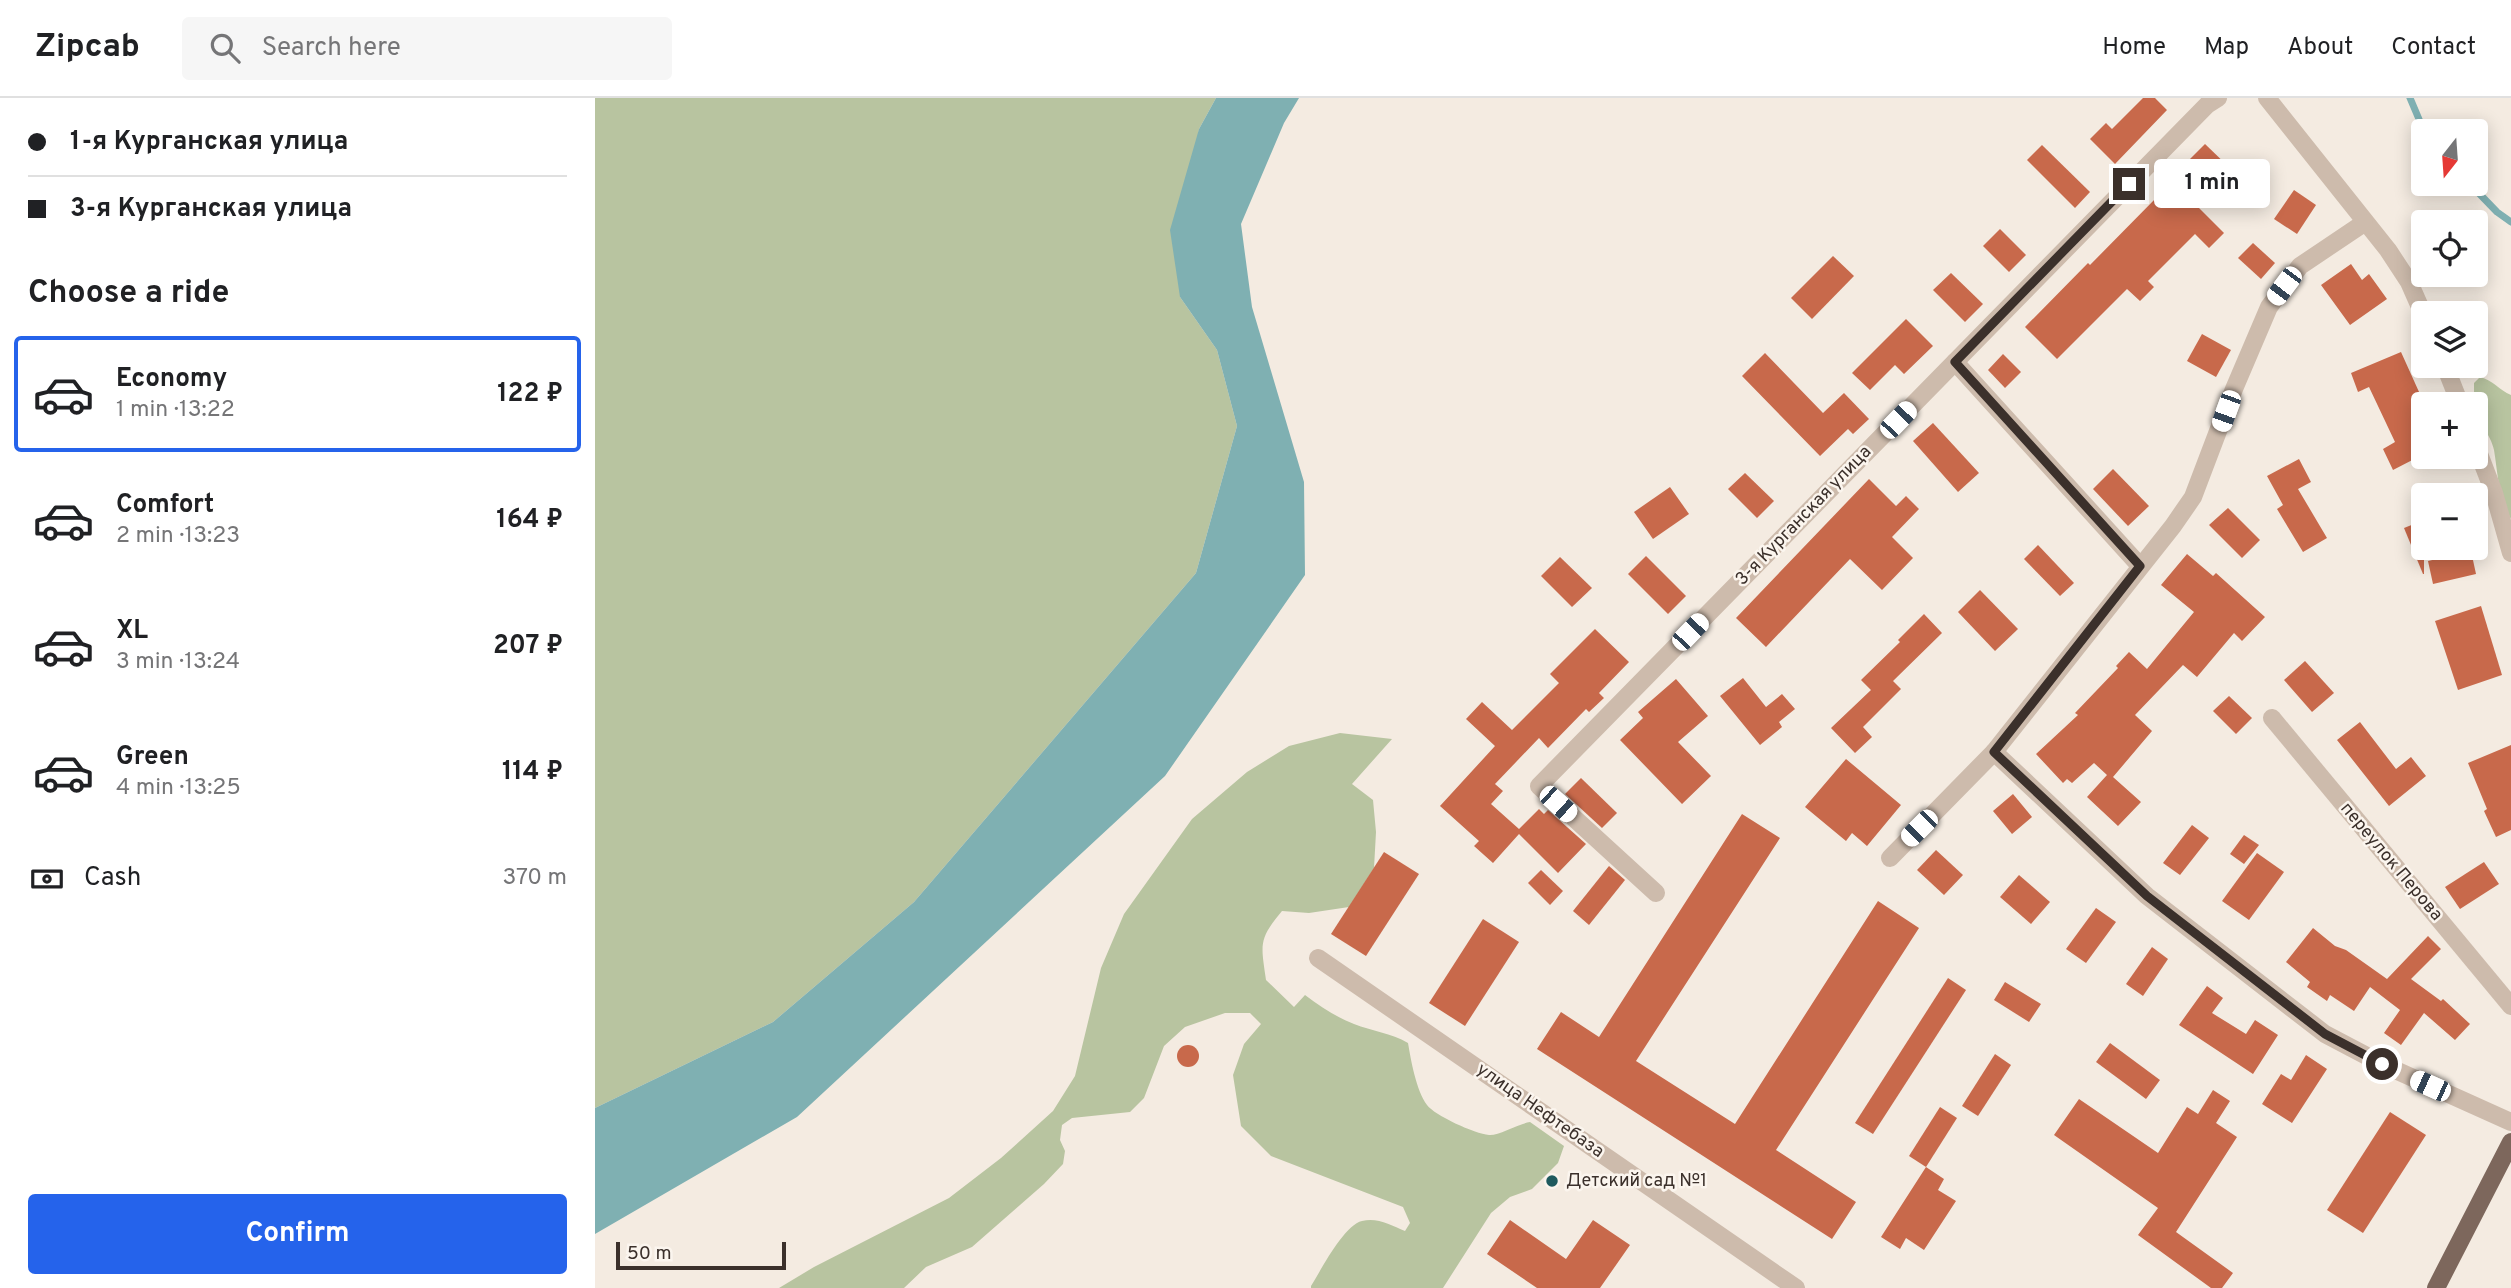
<!DOCTYPE html>
<meta charset="utf-8">
<style>
body{margin:0;font-family:Overpass,sans-serif;background:#f6f6f6;color:#202124;height:100vh;display:flex;flex-direction:column;font-size:26px;white-space:nowrap}
*{box-sizing:border-box;margin:0}
p{font-size:23px;color:#757577}
.icon{flex:none;width:38px;height:38px;fill:none;stroke:currentColor;stroke-width:2;stroke-linecap:round;stroke-linejoin:round}
.map{position:relative;flex:1;overflow:hidden}
.details{display:flex;flex-direction:column;background:#fff;width:595px}
.details>*{flex:none}
.banner{display:grid;align-content:center;height:154px;padding:0 28px;background:#fff}
.needle{width:46px;rotate:197deg}
.buttons{position:absolute;left:1816px;top:21px;display:grid;gap:14px}
.buttons a{display:grid;place-items:center;width:77px;height:77px;border-radius:7px;background:#fff;box-shadow:0 4px 18px #0003;font-size:35px}
.scale{position:absolute;left:21px;bottom:18px;width:170px;box-sizing:border-box;padding-left:7px;border:4px solid #3b302b;border-top:0;font-size:19px;line-height:24px;white-space:nowrap;color:#3b302b;-webkit-text-stroke:5px #fbf5ee;paint-order:stroke}
.end{position:absolute;width:32px;height:32px;margin:-16px;border:9px solid #3b302b;background:#fff;box-shadow:0 0 0 4px #fff}
.from{border-radius:50%}
.bubble{position:absolute;height:49px;border-radius:7px;background:#fff;box-shadow:0 4px 18px #0003;font-size:23px;font-weight:700;line-height:49px;text-align:center}
.car{position:absolute;width:21px;height:42px;margin:-21px -10px;border-radius:9px;box-shadow:0 0 5px 2px #0007;background:linear-gradient(#fff 24%,#345 0 40%,#fff 0 76%,#345 0 86%,#fff 0)}
.banner b{display:flex;align-items:center;gap:24px;height:66px;font-size:26px}
.banner b+b{border-top:2px solid #e0e0e0}
.banner i{width:18px;height:18px;background:#202124}
ul{padding:0;list-style:none}
li{display:flex;align-items:center;gap:21px;height:116px;margin:0 14px 10px;padding:0 14px;border:4px solid transparent;border-radius:7px}
li div{flex:1}
li b{display:block;font-size:26px}
li em{font-style:normal;font-weight:700}
li.current{border-color:#2563eb}
li>.icon{width:63px;height:63px;stroke-width:1.5}
h2{padding:0 28px;font-size:32px;line-height:84px}
.pay{display:flex;align-items:center;gap:18px;height:77px;padding:0 28px;font-size:26px}
.pay p{margin-inline-start:auto}
.cta{display:flex;gap:14px;margin-top:auto;padding:14px 28px}
.cta a{flex:1;height:80px;border-radius:7px;background:#2563eb;color:#fff;font-size:28px;font-weight:700;line-height:80px;text-align:center}
header{display:flex;align-items:center;gap:42px;box-sizing:border-box;height:98px;padding:0 35px;background:#fff;border-bottom:2px solid #e0e0e0}
header strong{font-size:33px}
nav{display:flex;gap:38px;margin-inline-start:auto;font-size:24px}
.search{width:490px;height:63px;background:#f6f6f6;display:flex;align-items:center;gap:18px;box-sizing:border-box;padding:0 24px;border-radius:7px;color:#757577;font-size:26px}
main{display:flex;flex:1;min-height:0}
.map>svg:first-child{display:block}
</style>
<header>
<strong>Zipcab</strong>
<div class="search"><svg class="icon" aria-label="search" viewBox="0 0 24 24"><circle cx="10" cy="10" r="6"/><path d="M15 15l6 6"/></svg>Search here</div>
<nav><a>Home</a><a>Map</a><a>About</a><a>Contact</a></nav>
</header>
<main>
<section class="details">
<div class="banner">
<b><i class="from"></i>1-я Курганская улица</b>
<b><i></i>3-я Курганская улица</b>
</div>
<h2>Choose a ride</h2>
<ul>
<li class="current"><svg class="icon" aria-label="car" viewBox="0 0 24 24"><path d="M5 17H2v-5l4-1 3-4h7l3 4 3 1v5h-3M9 17h6M6 11h13"/><circle cx="7" cy="17" r="2"/><circle cx="17" cy="17" r="2"/></svg><div><b>Economy</b><p>1 min · 13:22</p></div><em>122 ₽</em></li>
<li><svg class="icon" aria-label="car" viewBox="0 0 24 24"><path d="M5 17H2v-5l4-1 3-4h7l3 4 3 1v5h-3M9 17h6M6 11h13"/><circle cx="7" cy="17" r="2"/><circle cx="17" cy="17" r="2"/></svg><div><b>Comfort</b><p>2 min · 13:23</p></div><em>164 ₽</em></li>
<li><svg class="icon" aria-label="car" viewBox="0 0 24 24"><path d="M5 17H2v-5l4-1 3-4h7l3 4 3 1v5h-3M9 17h6M6 11h13"/><circle cx="7" cy="17" r="2"/><circle cx="17" cy="17" r="2"/></svg><div><b>XL</b><p>3 min · 13:24</p></div><em>207 ₽</em></li>
<li><svg class="icon" aria-label="car" viewBox="0 0 24 24"><path d="M5 17H2v-5l4-1 3-4h7l3 4 3 1v5h-3M9 17h6M6 11h13"/><circle cx="7" cy="17" r="2"/><circle cx="17" cy="17" r="2"/></svg><div><b>Green</b><p>4 min · 13:25</p></div><em>114 ₽</em></li>
</ul>
<div class="pay"><svg class="icon" aria-label="cash" viewBox="0 0 24 24"><path d="M3 7h18v10H3z"/><circle cx="12" cy="12" r="2"/></svg>Cash<p>370 m</p></div>
<div class="cta"><a>Confirm</a></div>
</section>
<div class="map">
<svg width="1916" height="1190" viewBox="0 0 1916 1190">
<rect width="100%" height="100%" fill="#f4ebe1"/>
<g fill="#b8c4a0">
<polygon points="0,0 621,0 604,31 585,199 622,252 642,328 601,475 319,804 178,924 0,1010"/>
<path d="M1885,279c13,3 19,13 31,18v124c-13,-22 -13,-45 -17,-69 -3,-16 -18,-28 -18,-46h-2v-21z"/>
<path d="M745,635l52,6 -40,45 21,16 3,32 -2,36 -25,39 -40,6 -27,-2c-24,29 -21,33 -16,69l28,27 11,-12c16,12 31,22 49,29 18,7 37,9 54,19 3,17 8,47 19,62 7,10 48,29 62,30 9,1 29,-11 41,-13l34,24 -6,17 -26,26 -22,8 -19,16 -48,75h-132v-2c10,-16 33,-61 51,-65 15,-4 29,4 43,10l5,-8 -7,-16 -132,-51 -30,-30 -8,-51 11,-31 17,-20 -11,-11h-25l-40,14 -21,19 -20,52 -14,14 -58,6 -10,7 -2,15 5,11 -2,13 -19,20 -72,63 -46,20 -22,21h-125l35,-21 135,-69 52,-40 52,-47 22,-35 26,-108 23,-54 68,-95 55,-47 42,-26z"/>
</g>
<polygon fill="#7fb0b2" points="621,0 704,0 689,25 646,126 657,209 709,384 710,477 570,678 202,1019 0,1136 0,1010 178,924 319,804 601,475 642,328 622,252 585,199 575,132 604,31"/>
<g fill="none" stroke-linecap="round" stroke-linejoin="round">
<g stroke="#7fb0b2" stroke-width="7">
<polyline points="1815,0 1829,33"/>
<polyline points="1875,86 1902,114 1916,124"/>
</g>
</g>
<g fill="#c8694b">
<polygon points="1548,0 1560,0 1572,12 1520,66 1495,41 1511,25 1517,31"/>
<polygon points="1610,46 1638,73 1625,87 1591,65"/>
<polygon points="1447,47 1495,94 1480,110 1432,62"/>
<polygon points="1581,76 1610,102 1603,109 1629,135 1614,150 1600,136 1553,183 1559,189 1545,203 1532,191 1462,261 1430,229 1493,165 1495,167 1562,99 1560,97"/>
<polygon points="1699,92 1721,107 1702,136 1679,121"/>
<polygon points="1405,131 1431,157 1414,174 1388,148"/>
<polygon points="1658,145 1680,165 1666,181 1643,160"/>
<polygon points="1238,158 1259,178 1217,221 1196,200"/>
<polygon points="1756,166 1767,182 1774,176 1792,201 1755,227 1726,187"/>
<polygon points="1356,175 1388,206 1370,224 1338,192"/>
<polygon points="1311,221 1338,248 1309,276 1300,267 1275,292 1257,275"/>
<polygon points="1607,236 1636,252 1621,279 1592,263"/>
<polygon points="1806,254 1829,305 1829,356 1798,372 1788,351 1800,344 1774,289 1763,294 1756,275"/>
<polygon points="1170,255 1228,315 1249,295 1274,321 1258,336 1253,331 1225,358 1147,278"/>
<polygon points="1408,256 1426,274 1410,290 1393,272"/>
<polygon points="1338,325 1384,375 1363,394 1318,343"/>
<polygon points="1704,361 1716,384 1703,391 1732,440 1708,454 1682,411 1688,407 1672,378"/>
<polygon points="1518,371 1554,408 1533,428 1498,391"/>
<polygon points="1150,375 1179,403 1162,420 1133,391"/>
<polygon points="1274,381 1301,408 1311,398 1324,411 1297,439 1318,460 1287,492 1255,461 1171,549 1141,520"/>
<polygon points="1075,389 1094,416 1058,441 1039,414"/>
<polygon points="1633,410 1665,442 1647,460 1614,427"/>
<polygon points="1829,422 1829,476 1828,476 1809,430"/>
<polygon points="1443,447 1479,485 1465,498 1429,461"/>
<polygon points="1876,453 1881,476 1838,486 1833,463"/>
<polygon points="1592,456 1618,478 1621,475 1670,519 1647,543 1639,535 1602,579 1588,567 1540,617 1557,633 1518,679 1546,704 1523,728 1492,699 1512,677 1499,665 1477,685 1472,681 1468,685 1441,656 1483,617 1480,615 1523,570 1521,568 1534,554 1552,571 1599,514 1566,487"/>
<polygon points="1051,458 1091,498 1073,516 1033,476"/>
<polygon points="965,459 997,490 977,509 946,478"/>
<polygon points="1385,492 1423,531 1400,553 1363,514"/>
<polygon points="1886,508 1907,577 1863,592 1840,523"/>
<polygon points="1329,516 1347,535 1298,583 1306,591 1268,629 1277,639 1260,655 1236,630 1276,592 1266,582 1305,544 1303,542"/>
<polygon points="1000,531 1034,564 1004,595 1009,600 994,614 991,611 953,650 944,640 900,686 908,693 896,706 924,731 944,711 949,716 953,712 991,746 963,775 924,736 898,765 879,748 884,743 845,708 900,648 871,621 887,604 917,632 964,585 955,576"/>
<polygon points="1710,563 1739,595 1717,614 1689,582"/>
<polygon points="1148,580 1171,609 1187,596 1200,611 1184,624 1187,629 1165,647 1125,598"/>
<polygon points="1081,581 1113,618 1083,644 1116,678 1087,706 1025,642 1048,620 1043,614"/>
<polygon points="1634,598 1657,620 1641,636 1618,613"/>
<polygon points="1765,624 1801,671 1816,659 1831,678 1794,708 1742,642"/>
<polygon points="1916,647 1916,732 1901,739 1889,713 1892,711 1873,665"/>
<polygon points="1251,661 1306,707 1272,748 1257,735 1251,743 1210,709"/>
<polygon points="986,680 1022,715 1007,730 970,696"/>
<polygon points="1418,696 1437,719 1417,736 1398,713"/>
<polygon points="1147,716 1185,740 1041,963 1140,1026 1283,803 1324,830 1181,1052 1261,1104 1237,1141 942,951 966,914 1004,939"/>
<polygon points="1597,727 1614,740 1585,777 1568,765"/>
<polygon points="1649,737 1664,747 1649,766 1635,756"/>
<polygon points="1341,752 1368,777 1349,797 1322,772"/>
<polygon points="789,754 824,776 771,858 736,836"/>
<polygon points="1662,755 1689,774 1654,822 1627,803"/>
<polygon points="1889,764 1904,786 1865,811 1850,789"/>
<polygon points="1014,768 1030,782 994,827 978,813"/>
<polygon points="946,772 968,793 955,807 933,785"/>
<polygon points="1424,777 1455,804 1436,826 1405,799"/>
<polygon points="1501,810 1521,824 1491,865 1471,851"/>
<polygon points="888,821 924,844 870,928 834,905"/>
<polygon points="1718,830 1740,848 1751,852 1792,881 1833,838 1846,851 1816,881 1846,903 1848,901 1875,926 1860,942 1829,915 1806,947 1789,935 1805,912 1775,889 1759,913 1735,897 1732,903 1712,889 1715,884 1691,864"/>
<polygon points="1557,849 1573,861 1548,898 1531,886"/>
<polygon points="1353,880 1371,892 1278,1036 1260,1025"/>
<polygon points="1410,884 1446,906 1434,924 1399,902"/>
<polygon points="1612,888 1628,900 1617,915 1651,936 1660,922 1683,937 1658,976 1584,927"/>
<polygon points="1515,945 1565,982 1551,1001 1501,964"/>
<circle cx="593" cy="958" r="11"/>
<polygon points="1400,956 1416,967 1383,1018 1367,1008"/>
<polygon points="1711,957 1732,971 1697,1025 1667,1006 1686,976 1696,982"/>
<polygon points="1618,992 1635,1003 1621,1025 1642,1039 1581,1134 1638,1175 1627,1190 1616,1190 1543,1137 1563,1110 1459,1037 1484,1001 1563,1055 1592,1009 1603,1016"/>
<polygon points="1345,1009 1362,1020 1331,1069 1314,1058"/>
<polygon points="1795,1014 1831,1037 1768,1135 1732,1112"/>
<polygon points="1331,1069 1349,1081 1343,1092 1361,1103 1329,1152 1311,1140 1305,1151 1286,1139"/>
<polygon points="915,1122 971,1161 998,1122 1035,1147 1005,1190 942,1190 892,1156"/>
</g>
<g fill="none" stroke-linecap="round" stroke-linejoin="round">
<g stroke="#cdbbac" stroke-width="18">
<polyline points="1672,0 1793,152 1814,184 1829,218"/>
<polyline points="1360,264 1545,468"/>
<polyline points="1850,268 1865,306"/>
<polyline points="1881,348 1899,395 1916,455"/>
<polyline points="1677,620 1916,908"/>
<polyline points="1399,654 1552,798 1730,936 1787,966 1916,1024"/>
<polyline points="1295,760 1399,654 1578,428 1598,399 1639,291 1674,209 1705,168 1769,125"/>
<polyline points="1061,795 944,688 1612,7 1623,0"/>
<polyline points="723,860 1201,1190"/>
</g>
<polyline stroke="#7d675c" stroke-width="18" points="1841,1190 1916,1044"/>
</g>
<g fill="none" stroke-linecap="round" stroke-linejoin="round">
<polyline stroke="#3b302b" stroke-width="9" points="1534,86 1360,264 1545,468 1399,654 1552,798 1730,936 1787,966"/>
</g>
<circle fill="#1f5a5e" stroke="#fbf5ee" stroke-width="2.5" cx="957" cy="1083" r="7"/>
<g text-anchor="middle" dominant-baseline="central" stroke-width="5" stroke-linejoin="round" paint-order="stroke">
<g font-size="18" fill="#3b302b" stroke="#fbf5ee">
<text transform="translate(1209 418) rotate(-46)">3-я Курганская улица</text>
<text transform="translate(1796 764) rotate(50)">переулок Перова</text>
<text transform="translate(945 1013) rotate(35)">улица Нефтебаза</text>
</g>
<g font-size="18" fill="#3b302b" stroke="#fbf5ee" text-anchor="start">
<text x="971" y="1083">Детский сад №1</text>
</g>
</g>
</svg>
<div class="buttons">
<a><svg class="needle" viewBox="-14 -14 28 28"><path d="M0-13l5 13h-10z" fill="#e53935"/><path d="M0 13l5-13h-10z" fill="#757577"/></svg></a>
<a><svg class="icon" aria-label="locate" viewBox="0 0 24 24"><circle cx="12" cy="12" r="6"/><path d="M12 2v4M12 18v4M2 12h4M18 12h4"/></svg></a>
<a><svg class="icon" aria-label="layers" viewBox="0 0 24 24"><path d="M12 4l9 5-9 5-9-5zM3 14l9 5 9-5"/></svg></a>
<a>+</a>
<a>−</a>
</div>
<div class="scale">50 m</div>
<i class="end from" style="left:1787px;top:966px"></i>
<i class="end" style="left:1534px;top:86px"></i>
<div class="bubble" style="left:1559px;top:61px;width:116px">1 min</div>
<i class="car" style="left:1689px;top:188px;rotate:217deg"></i>
<i class="car" style="left:1631px;top:313px;rotate:200deg"></i>
<i class="car" style="left:1303px;top:322px;rotate:44deg"></i>
<i class="car" style="left:1095px;top:534px;rotate:44deg"></i>
<i class="car" style="left:963px;top:706px;rotate:132deg"></i>
<i class="car" style="left:1324px;top:730px;rotate:225deg"></i>
<i class="car" style="left:1835px;top:988px;rotate:294deg"></i>
</div>
</main>
